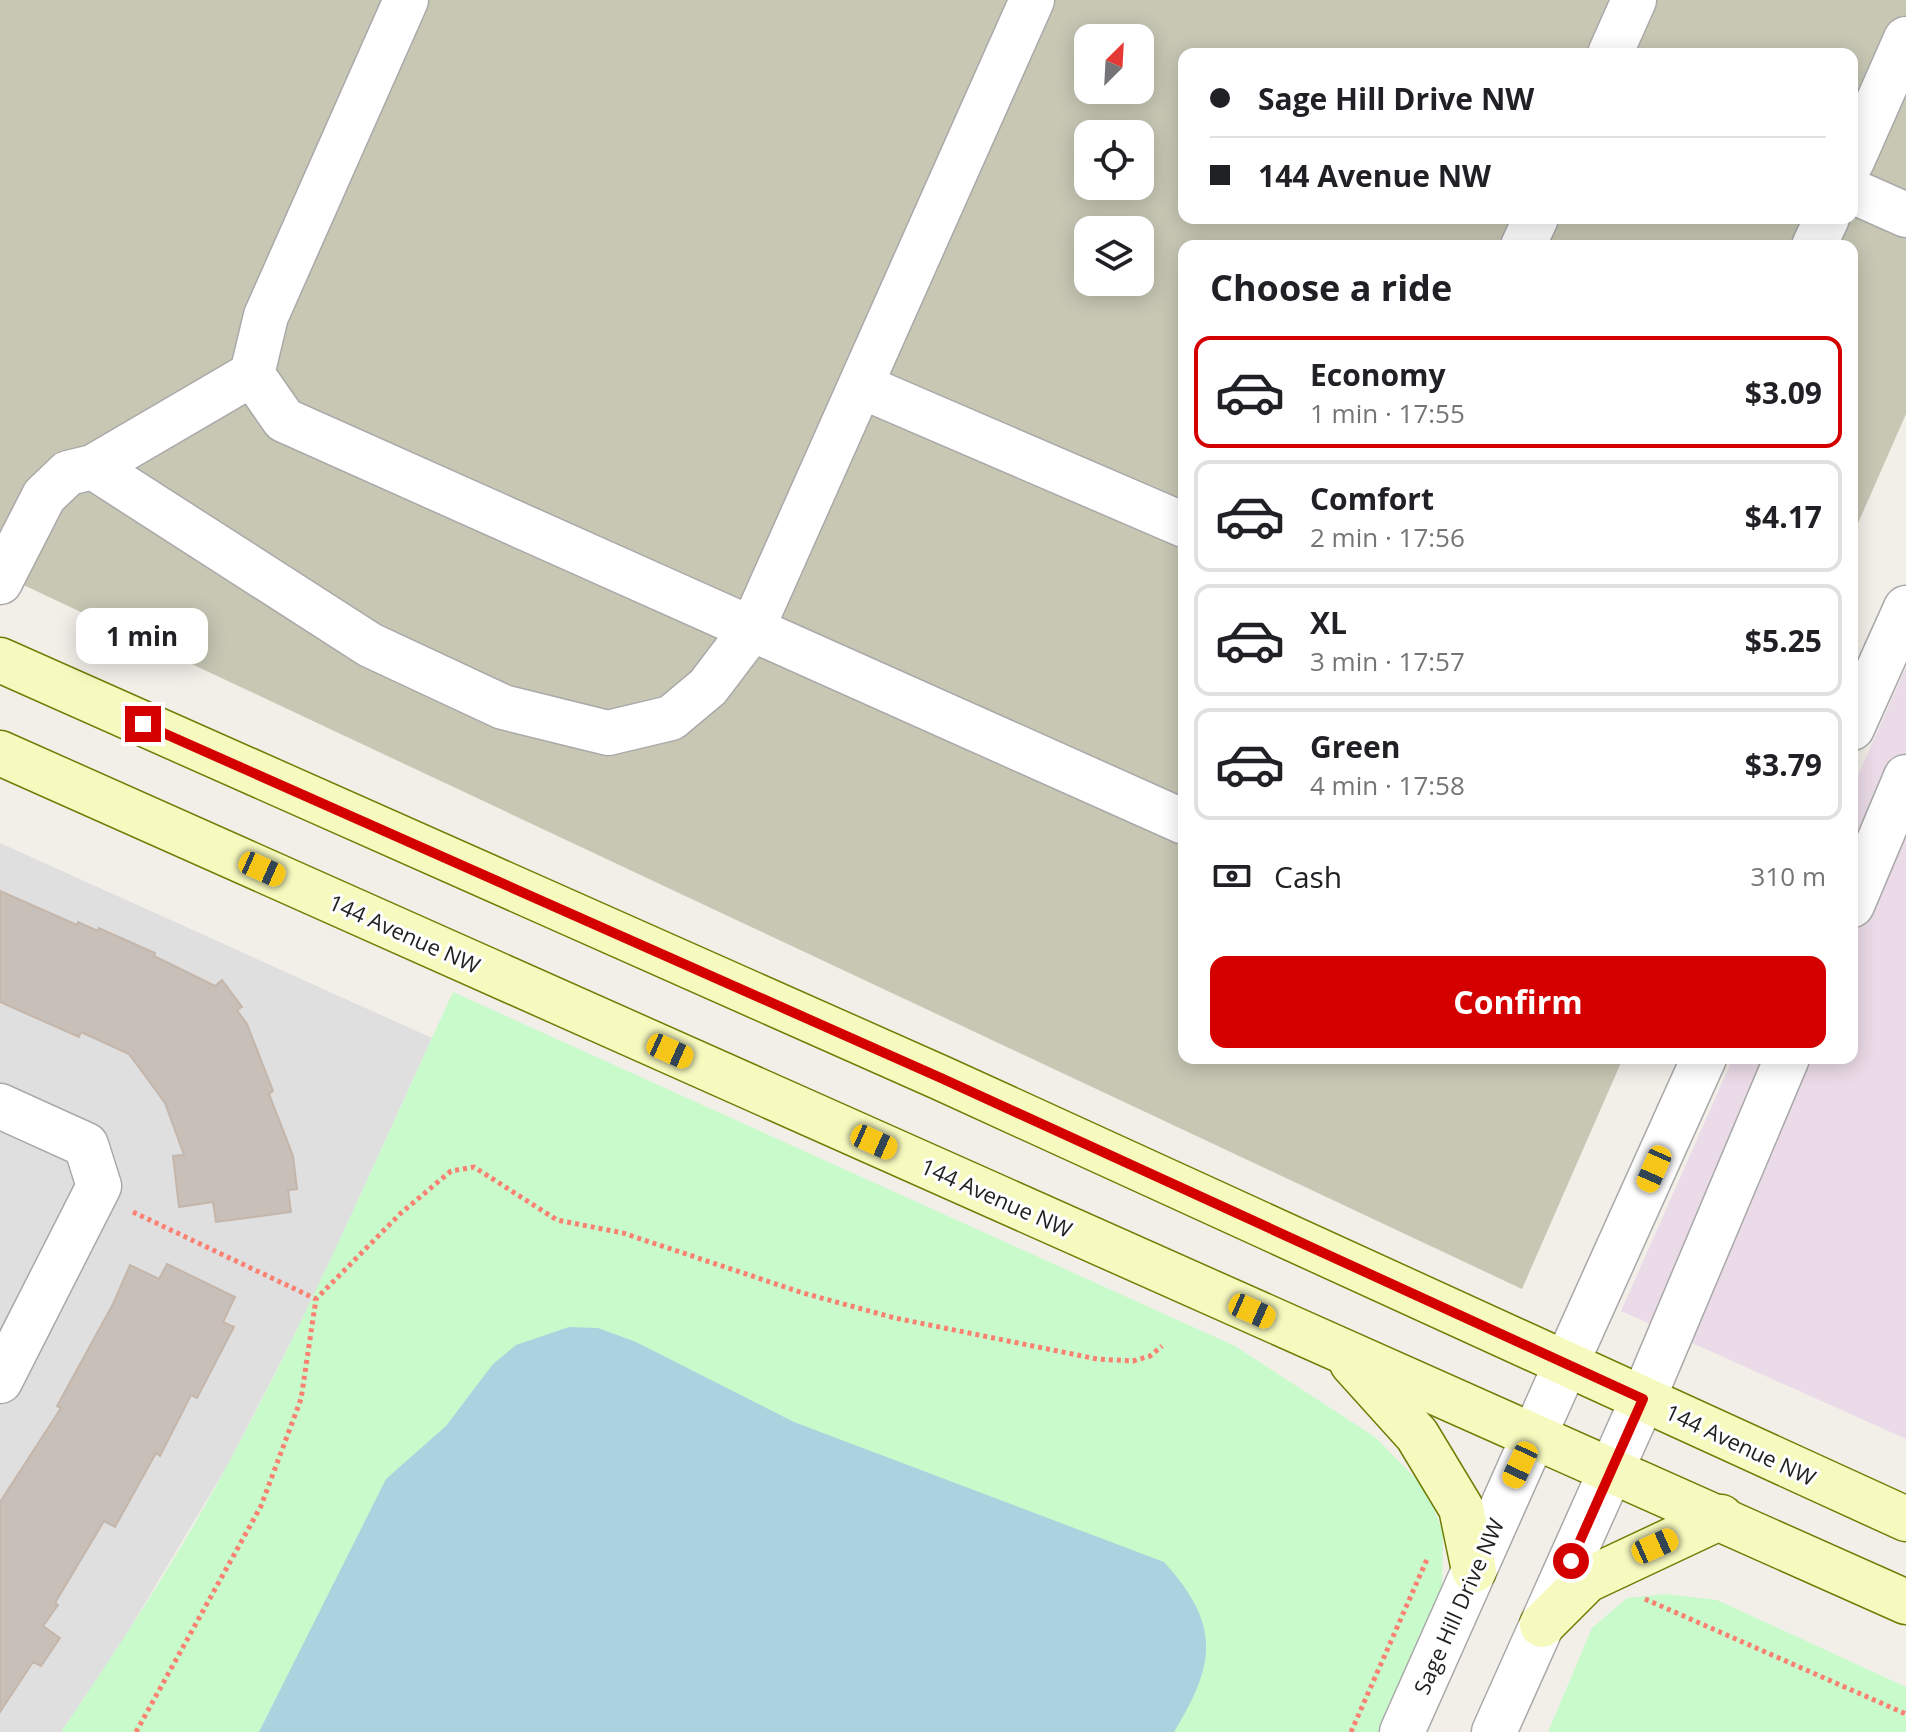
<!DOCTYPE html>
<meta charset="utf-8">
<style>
body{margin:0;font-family:"Open Sans",sans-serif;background:#f2f2f2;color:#202124;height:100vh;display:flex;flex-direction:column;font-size:30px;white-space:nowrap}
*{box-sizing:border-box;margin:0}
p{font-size:26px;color:#757577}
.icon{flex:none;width:44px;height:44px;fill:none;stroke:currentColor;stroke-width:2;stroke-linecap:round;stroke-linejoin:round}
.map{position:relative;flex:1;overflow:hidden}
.details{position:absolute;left:1178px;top:240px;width:680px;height:824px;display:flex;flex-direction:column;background:#fff;border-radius:16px;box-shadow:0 4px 20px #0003}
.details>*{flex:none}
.banner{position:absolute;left:1178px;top:48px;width:680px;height:176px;border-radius:16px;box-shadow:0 4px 20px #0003;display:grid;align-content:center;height:176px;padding:0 32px;background:#fff}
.needle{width:52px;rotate:24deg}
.controls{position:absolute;left:1074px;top:24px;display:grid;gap:16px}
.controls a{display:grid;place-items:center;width:80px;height:80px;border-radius:16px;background:#fff;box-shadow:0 4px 20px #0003;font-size:40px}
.end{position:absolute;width:36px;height:36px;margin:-18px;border:10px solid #d40000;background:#fff;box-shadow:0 0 0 4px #fff}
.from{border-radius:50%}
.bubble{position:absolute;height:56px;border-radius:16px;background:#fff;box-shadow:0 4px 20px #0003;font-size:26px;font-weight:700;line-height:56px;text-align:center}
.car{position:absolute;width:24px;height:48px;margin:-24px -12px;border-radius:10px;box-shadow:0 0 6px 2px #0007;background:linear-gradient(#f5c518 24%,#345 0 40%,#f5c518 0 76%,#345 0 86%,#f5c518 0)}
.banner b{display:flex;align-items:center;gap:28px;height:76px;font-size:30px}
.banner b+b{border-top:2px solid #e0e0e0}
.banner i{width:20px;height:20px;background:#202124}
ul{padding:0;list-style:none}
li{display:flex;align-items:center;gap:24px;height:112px;margin:0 16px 12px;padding:0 16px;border:4px solid #e0e0e0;border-radius:16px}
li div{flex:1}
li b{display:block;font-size:30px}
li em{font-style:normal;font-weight:700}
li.on{border-color:#d40000}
li>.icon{width:72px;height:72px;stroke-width:1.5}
h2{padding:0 32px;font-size:36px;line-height:96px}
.pay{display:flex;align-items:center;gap:20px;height:88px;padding:0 32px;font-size:30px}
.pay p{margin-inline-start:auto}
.action{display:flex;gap:16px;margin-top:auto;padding:16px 32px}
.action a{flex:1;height:92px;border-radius:16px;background:#d40000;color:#fff;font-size:32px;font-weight:700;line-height:92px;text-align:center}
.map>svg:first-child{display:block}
</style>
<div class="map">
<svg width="1906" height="1732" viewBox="0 0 1906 1732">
<rect width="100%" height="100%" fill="#f2efe9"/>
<polygon fill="#e0dfdf" points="0,843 432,1038 310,1305 227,1466 114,1655 61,1732 0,1732"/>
<polygon fill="#ebdbe8" points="1906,667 1906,1439 1621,1311 1733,1058 1852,1058 1852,789"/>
<path fill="#c7c7b4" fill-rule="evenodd" d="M0,0h1906v414l-54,123v-291h-668v812h439l-101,231 -1522,-715zM1088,38h52v52h-52zM1184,54h668v164h-668zM1088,134h52v52h-52zM1088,230h52v52h-52z"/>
<g fill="#c8facc">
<path d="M453,992l782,354 140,91 51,52 17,43 -1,58 -62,142h-1319c59,-87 118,-176 167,-268 83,-154 152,-313 225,-472z"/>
<polygon points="1665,1594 1717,1600 1906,1687 1906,1732 1548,1732 1592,1628 1627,1598"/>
</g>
<path fill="#aad3df" d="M569,1327l29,1 38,14 158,80 370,140c57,63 52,101 10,170h-915l127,-253 60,-53 47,-62 23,-19z"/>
<g fill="#c7bfb8" stroke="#c4b6ab" stroke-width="2">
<polygon points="0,891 77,925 78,922 98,931 99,928 155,953 154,956 215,986 222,980 242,1007 237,1010 247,1024 273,1091 269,1094 293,1156 297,1189 288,1190 291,1212 216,1222 213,1202 179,1207 173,1156 184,1155 165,1103 129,1054 81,1032 79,1037 0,1002"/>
<polygon points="167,1264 235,1297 223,1322 234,1327 197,1398 191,1395 160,1456 156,1453 115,1527 104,1521 55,1603 58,1605 43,1626 60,1638 41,1666 33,1662 0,1712 0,1502 61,1408 57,1406 113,1304 130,1265 159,1279"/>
</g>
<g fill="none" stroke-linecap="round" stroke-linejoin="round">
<defs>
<g id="minor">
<polyline points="406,0 266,316 252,374 284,420 1184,822"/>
<polyline points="1610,54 1634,0"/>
<polyline points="1852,161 1906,39"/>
<polyline points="1852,191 1906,215"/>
<polyline points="1523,246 1536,218"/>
<polyline points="1814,246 1827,218"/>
<polyline points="861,386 1184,525"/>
<polyline points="93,467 252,374"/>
<polyline points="0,582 44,496 68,473 93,467 370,645 503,707 608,733 671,718 708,687 752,629 1032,0"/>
<polyline points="1852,728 1906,608"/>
<polyline points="1852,905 1906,777"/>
<polyline points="0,1106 86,1145 99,1186 0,1381"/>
<polyline points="1566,1364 1704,1058"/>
<polyline points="1643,1399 1787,1058"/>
</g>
<g id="tertiary">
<polyline points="1402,1732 1566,1364"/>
<polyline points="1494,1732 1643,1399"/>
</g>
<g id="secondary">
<polyline points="0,660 941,1078 1906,1519"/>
<polyline points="0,753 1906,1602"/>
<polyline points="1352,1363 1417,1435 1461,1508 1474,1570"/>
<polyline points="1542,1625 1587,1580 1721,1517"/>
</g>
</defs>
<use href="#minor" stroke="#a9a9a9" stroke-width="47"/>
<use href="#tertiary" stroke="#a9a9a9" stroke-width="47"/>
<use href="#secondary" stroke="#707d05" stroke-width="47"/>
<g stroke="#fa8072" stroke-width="5" stroke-dasharray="4 4" stroke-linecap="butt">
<polyline points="133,1212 316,1299"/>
<polyline points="1645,1599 1906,1714"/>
<polyline points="136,1732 261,1506 301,1399 316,1299 401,1213 451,1171 474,1167 557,1220 623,1233 803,1293 895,1318 1097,1359 1133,1361 1150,1356 1162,1346"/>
<polyline points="1351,1732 1428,1557"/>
</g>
<use href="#minor" stroke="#fff" stroke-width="44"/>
<use href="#tertiary" stroke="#fff" stroke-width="44"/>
<use href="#secondary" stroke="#f7fabf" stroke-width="44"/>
</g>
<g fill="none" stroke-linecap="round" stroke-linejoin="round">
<polyline stroke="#d40000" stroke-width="10" points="143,724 941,1078 1643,1399 1571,1561"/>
</g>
<g text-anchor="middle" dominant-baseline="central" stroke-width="6" stroke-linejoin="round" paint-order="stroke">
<g font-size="22" fill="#222" stroke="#fff">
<text transform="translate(405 933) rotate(24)">144 Avenue NW</text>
<text transform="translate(997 1197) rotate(24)">144 Avenue NW</text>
<text transform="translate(1741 1444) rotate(25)">144 Avenue NW</text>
<text transform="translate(1458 1606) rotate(-66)">Sage Hill Drive NW</text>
</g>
</g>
</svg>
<div class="controls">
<a><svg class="needle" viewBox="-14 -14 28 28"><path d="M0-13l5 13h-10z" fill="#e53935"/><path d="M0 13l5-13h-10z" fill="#757577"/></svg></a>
<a><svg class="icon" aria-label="locate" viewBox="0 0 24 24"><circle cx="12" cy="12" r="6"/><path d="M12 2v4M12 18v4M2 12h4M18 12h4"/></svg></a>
<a><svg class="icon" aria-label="layers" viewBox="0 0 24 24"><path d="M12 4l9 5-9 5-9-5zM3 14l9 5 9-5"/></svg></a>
</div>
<i class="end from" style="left:1571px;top:1561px"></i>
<i class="end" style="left:143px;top:724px"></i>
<div class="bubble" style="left:76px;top:608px;width:132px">1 min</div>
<i class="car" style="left:262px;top:869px;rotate:114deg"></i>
<i class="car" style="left:670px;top:1051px;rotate:114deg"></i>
<i class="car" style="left:874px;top:1142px;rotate:114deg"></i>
<i class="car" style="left:1654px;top:1169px;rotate:204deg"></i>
<i class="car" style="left:1252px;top:1311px;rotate:114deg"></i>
<i class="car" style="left:1520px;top:1465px;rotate:205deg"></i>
<i class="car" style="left:1655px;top:1546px;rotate:66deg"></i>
<div class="banner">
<b><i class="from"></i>Sage Hill Drive NW</b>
<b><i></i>144 Avenue NW</b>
</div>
<section class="details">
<h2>Choose a ride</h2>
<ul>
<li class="on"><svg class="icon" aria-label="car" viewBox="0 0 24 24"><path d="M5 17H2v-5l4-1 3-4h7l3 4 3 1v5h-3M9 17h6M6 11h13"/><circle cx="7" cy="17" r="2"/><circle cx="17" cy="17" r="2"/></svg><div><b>Economy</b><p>1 min · 17:55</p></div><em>$3.09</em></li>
<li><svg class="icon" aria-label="car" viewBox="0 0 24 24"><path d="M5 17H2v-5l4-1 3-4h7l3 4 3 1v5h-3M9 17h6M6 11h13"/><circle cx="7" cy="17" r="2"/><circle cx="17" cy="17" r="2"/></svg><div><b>Comfort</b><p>2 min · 17:56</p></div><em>$4.17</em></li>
<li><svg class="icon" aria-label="car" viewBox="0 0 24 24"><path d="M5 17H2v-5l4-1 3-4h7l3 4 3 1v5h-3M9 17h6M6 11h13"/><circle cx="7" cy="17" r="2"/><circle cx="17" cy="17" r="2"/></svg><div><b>XL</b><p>3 min · 17:57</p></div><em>$5.25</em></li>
<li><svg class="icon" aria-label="car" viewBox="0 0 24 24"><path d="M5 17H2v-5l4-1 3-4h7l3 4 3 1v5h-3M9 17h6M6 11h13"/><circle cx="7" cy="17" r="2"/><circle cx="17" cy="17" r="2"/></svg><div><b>Green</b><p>4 min · 17:58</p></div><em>$3.79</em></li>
</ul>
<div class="pay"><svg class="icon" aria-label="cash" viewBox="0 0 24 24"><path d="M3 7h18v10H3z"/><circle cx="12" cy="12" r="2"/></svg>Cash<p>310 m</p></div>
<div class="action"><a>Confirm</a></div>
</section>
</div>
